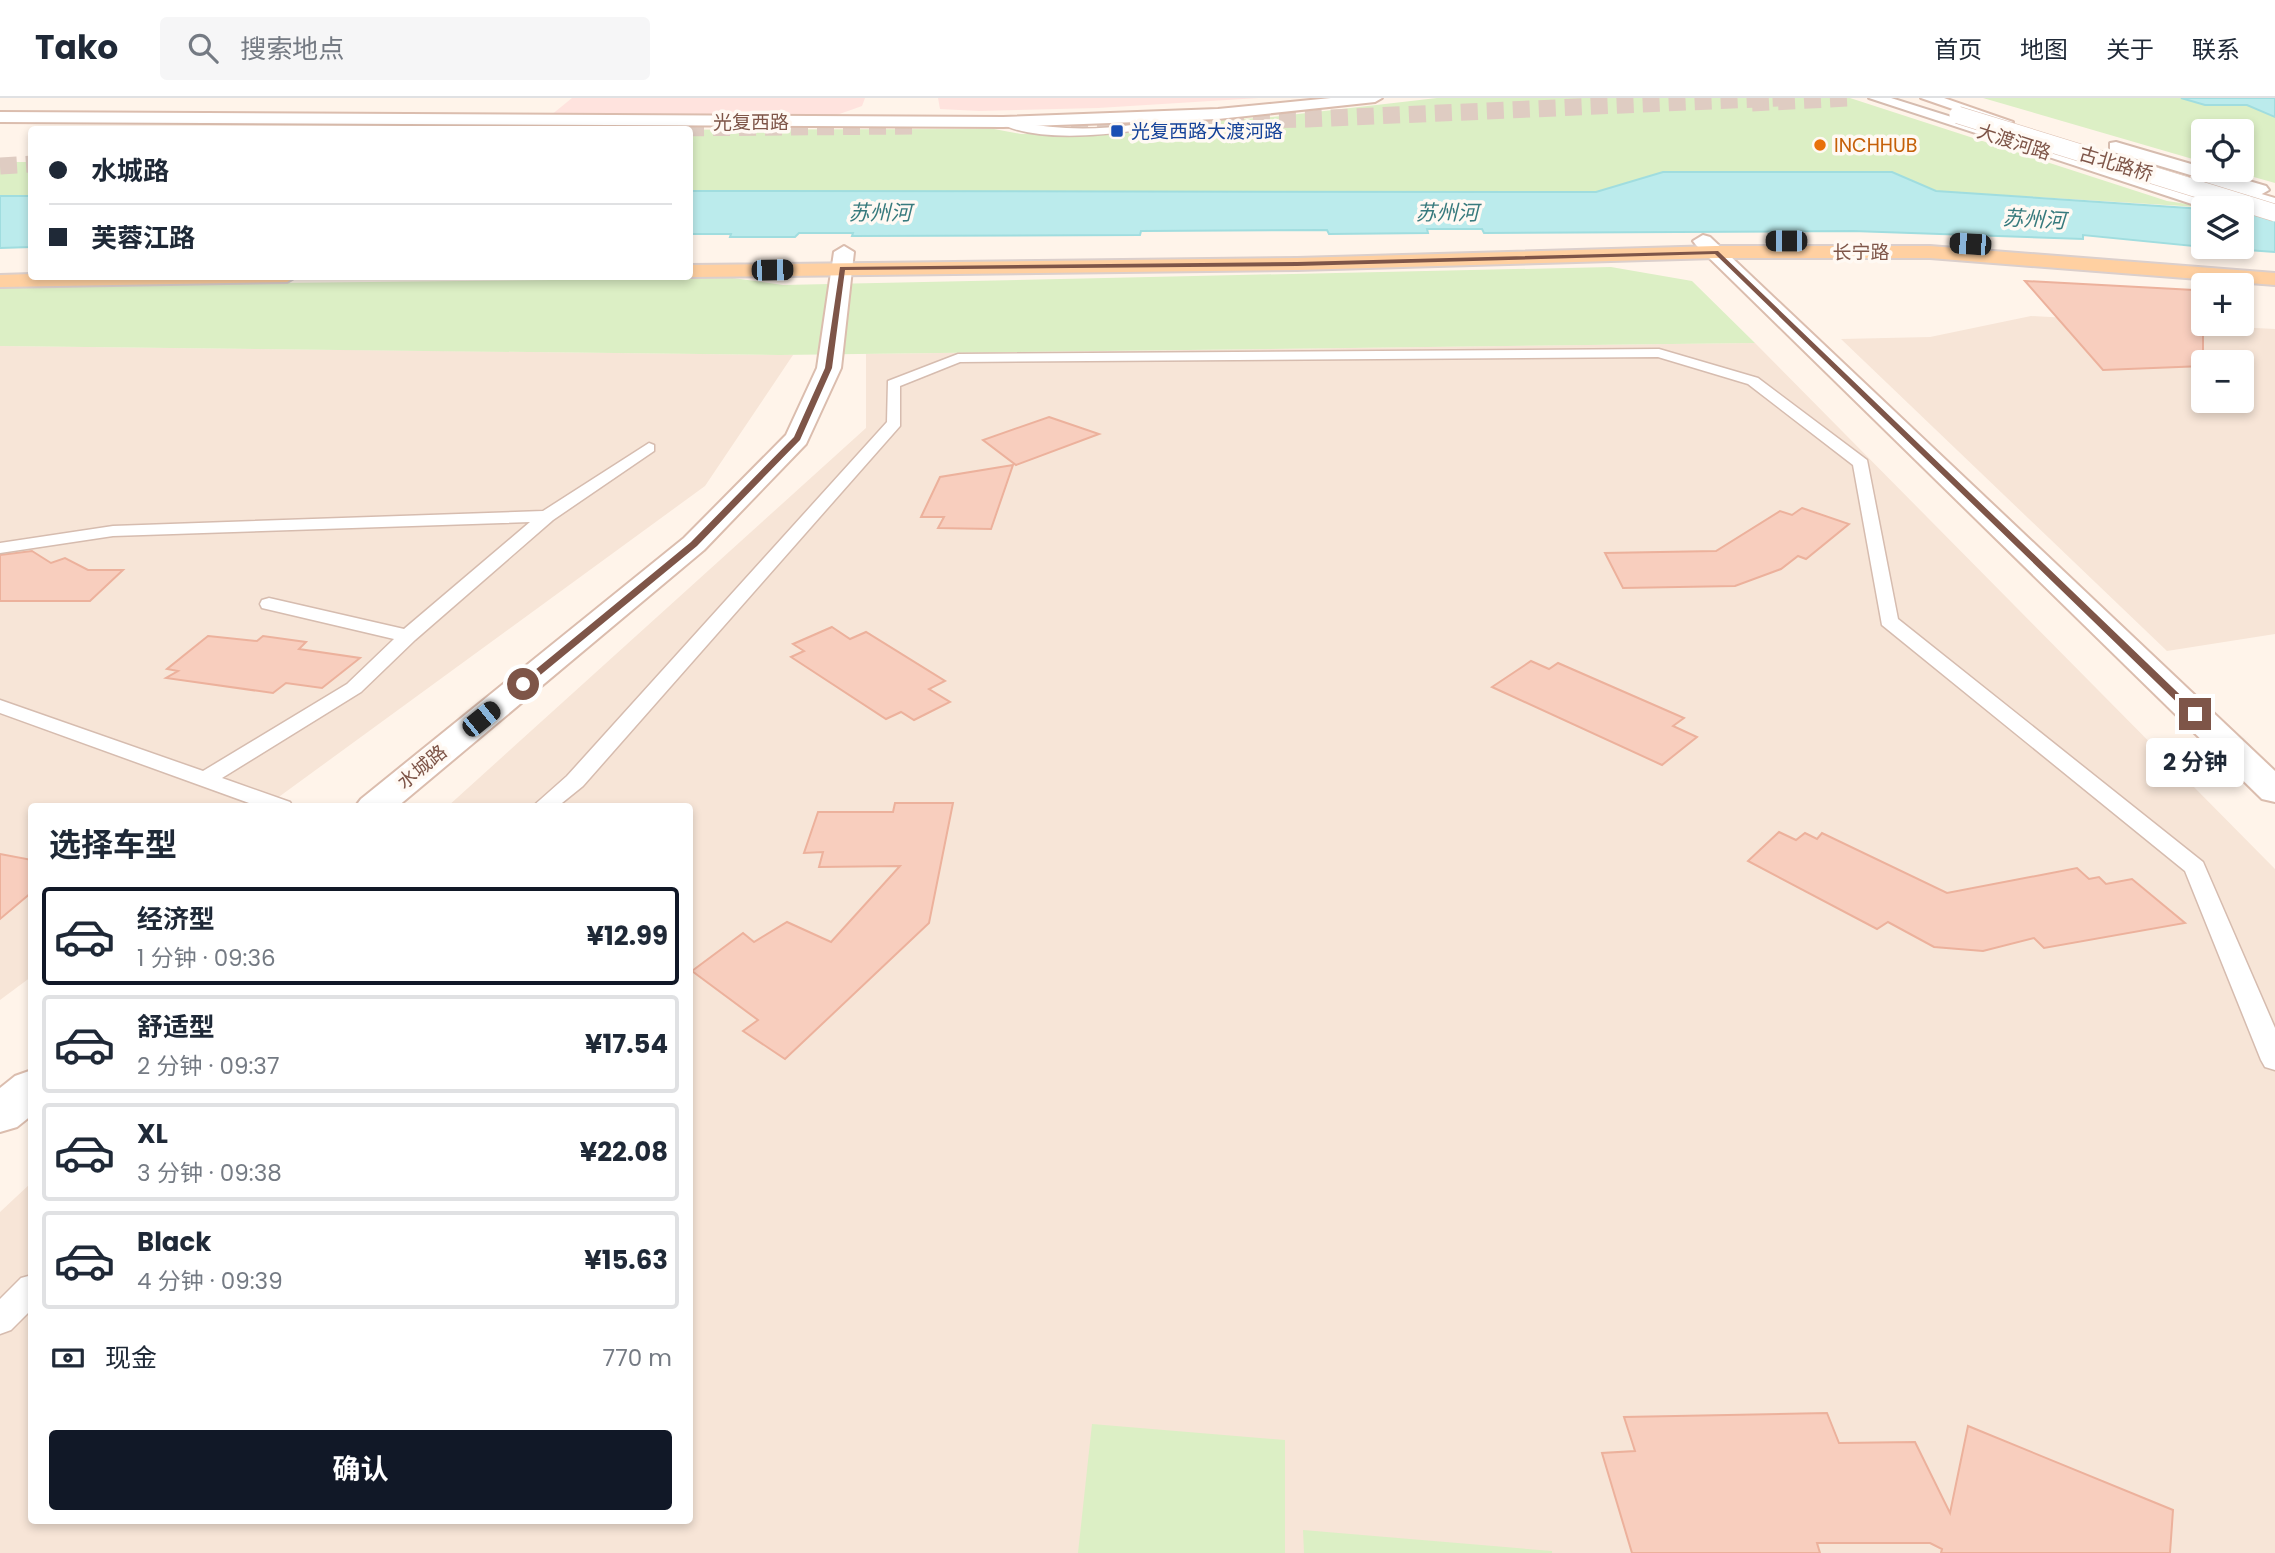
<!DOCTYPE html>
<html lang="zh">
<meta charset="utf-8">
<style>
body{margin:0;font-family:Poppins,"Noto Sans SC",sans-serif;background:#f6f6f7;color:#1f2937;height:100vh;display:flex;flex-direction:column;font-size:26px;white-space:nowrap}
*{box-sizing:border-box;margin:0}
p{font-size:23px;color:#747a83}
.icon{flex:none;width:38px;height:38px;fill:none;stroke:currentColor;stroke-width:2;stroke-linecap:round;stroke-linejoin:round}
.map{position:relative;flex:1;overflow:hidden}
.drawer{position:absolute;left:28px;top:705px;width:665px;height:721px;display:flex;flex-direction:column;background:#fff;border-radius:7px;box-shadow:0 4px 10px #0003}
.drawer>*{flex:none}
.hud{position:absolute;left:28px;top:28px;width:665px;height:154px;border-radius:7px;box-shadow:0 4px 10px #0003;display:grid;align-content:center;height:154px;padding:0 21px;background:#fff}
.fabs{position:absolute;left:2191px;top:21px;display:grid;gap:14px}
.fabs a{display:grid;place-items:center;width:63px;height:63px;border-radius:7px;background:#fff;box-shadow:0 4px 10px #0003;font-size:35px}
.end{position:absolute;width:32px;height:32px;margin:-16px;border:9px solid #7e5548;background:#fff;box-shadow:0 0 0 4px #fff}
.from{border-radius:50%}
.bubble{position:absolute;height:49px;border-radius:7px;background:#fff;box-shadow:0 4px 10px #0003;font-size:23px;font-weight:700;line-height:49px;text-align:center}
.car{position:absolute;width:21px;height:42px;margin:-21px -10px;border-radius:9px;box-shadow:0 0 5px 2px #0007;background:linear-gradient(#222 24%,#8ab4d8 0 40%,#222 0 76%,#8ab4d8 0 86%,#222 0)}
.hud b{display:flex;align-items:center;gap:24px;height:66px;font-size:26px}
.hud b+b{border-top:2px solid #e0e1e3}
.hud i{width:18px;height:18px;background:#1f2937}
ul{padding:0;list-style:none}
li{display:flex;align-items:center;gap:21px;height:98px;margin:0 14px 10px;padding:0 7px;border:4px solid #e0e1e3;border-radius:7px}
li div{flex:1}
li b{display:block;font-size:26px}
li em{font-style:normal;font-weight:700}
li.selected{border-color:#111827}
li>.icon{width:63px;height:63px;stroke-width:1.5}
h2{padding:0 21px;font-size:32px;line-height:84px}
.pay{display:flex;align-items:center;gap:18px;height:77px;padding:0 21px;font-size:26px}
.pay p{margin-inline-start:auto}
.button{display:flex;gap:14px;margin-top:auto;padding:14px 21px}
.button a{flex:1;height:80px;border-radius:7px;background:#111827;color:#fff;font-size:28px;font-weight:700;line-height:80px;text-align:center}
header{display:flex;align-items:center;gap:42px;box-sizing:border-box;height:98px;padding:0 35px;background:#fff;border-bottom:2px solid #e0e1e3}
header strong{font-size:33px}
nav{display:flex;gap:38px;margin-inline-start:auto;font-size:24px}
.search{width:490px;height:63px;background:#f6f6f7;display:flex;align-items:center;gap:18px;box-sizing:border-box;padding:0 24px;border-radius:7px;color:#747a83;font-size:26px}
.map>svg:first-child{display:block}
</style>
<header>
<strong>Tako</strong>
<div class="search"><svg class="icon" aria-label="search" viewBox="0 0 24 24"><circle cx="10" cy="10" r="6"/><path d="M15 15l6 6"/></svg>搜索地点</div>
<nav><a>首页</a><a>地图</a><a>关于</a><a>联系</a></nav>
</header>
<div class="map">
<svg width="2275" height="1455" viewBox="0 0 2275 1455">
<rect width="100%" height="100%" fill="#fff4ea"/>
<g fill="#f7e5d7" fill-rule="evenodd">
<path d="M2031,218l244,13v305l-108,17 -326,-312 89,-2zM2203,264h39v39h-39z"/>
<polygon points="1755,245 2275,771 2275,1455 0,1455 0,1114 31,1085 32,1423 690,1423 690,709 447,709 866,330 866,256"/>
<polygon points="0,248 793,257 705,388 265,709 32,709 31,879 0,902"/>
</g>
<g fill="#ffe3de">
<polygon points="572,0 865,0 862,8 831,19 550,18"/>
<polygon points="938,0 1259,0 1098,10 979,13 940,11"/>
</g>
<g fill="#dcefc5">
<polygon points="1437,0 1850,0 2167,103 2215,110 1936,93 1892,74 1663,74 1596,94 690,93 690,32 539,32 994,31 1021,36 1151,33 1180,25 1272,19"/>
<polygon points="1983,0 2275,0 2275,85 2229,72 2242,72 2242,33 2203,33 2203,64"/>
<rect x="0" y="64" width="31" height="34"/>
<polygon points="1611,169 1692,183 1755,245 779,257 0,248 0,188 733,180 783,187"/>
<polygon points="1092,1326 1285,1342 1285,1455 1078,1455"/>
<polygon points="1303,1432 1552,1453 1552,1455 1304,1455"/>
</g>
<g fill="#bbebec" stroke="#a0dddf" stroke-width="2">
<polygon points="2181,0 2275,0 2275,19 2247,7 2205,7"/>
<polygon points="1663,74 1892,74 1936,93 2203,111 2203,149 2083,137 2083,141 1853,133 1484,135 1482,131 1427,131 1428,135 1329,136 1327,132 1141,133 1140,137 852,138 853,135 799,135 795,139 730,139 731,136 690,136 690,93 1596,94"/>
<polygon points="0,98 31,98 31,149 0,150"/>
<polygon points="2242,114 2275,117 2275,154 2205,149 2242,149"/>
</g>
<g fill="#f8cebe" stroke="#ecb19c" stroke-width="2">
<polygon points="2025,183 2194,192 2203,200 2203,268 2103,272"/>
<polygon points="1049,319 1099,336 1016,367 983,342"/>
<polygon points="1013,367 991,431 938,430 944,419 921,419 940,379"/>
<polygon points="1802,410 1849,426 1806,461 1798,458 1781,471 1735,488 1623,490 1605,455 1716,453 1780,413 1792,417"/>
<polygon points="32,453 51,465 65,460 88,472 123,472 90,503 0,503 0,457"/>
<polygon points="832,529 850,541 866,534 945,583 929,591 950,604 914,622 901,614 886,621 791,559 804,553 793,546"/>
<polygon points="208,538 257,543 263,538 306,544 299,551 360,560 322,590 286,585 273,595 166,580 178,573 167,571"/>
<polygon points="1531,563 1549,571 1558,565 1684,620 1673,628 1697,639 1662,667 1492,589"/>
<polygon points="895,705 953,705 929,825 785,961 743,933 758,922 692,873 743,835 754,844 787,824 831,844 900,768 819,769 823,754 804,755 818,714 893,714"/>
<polygon points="1779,734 1796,742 1805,735 1817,741 1822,735 1947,795 2077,770 2089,781 2099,779 2106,786 2132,781 2185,825 2044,850 2034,840 1983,853 1934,849 1888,824 1877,831 1748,763"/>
<polygon points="0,756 32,762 32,794 0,821"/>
<polygon points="1827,1315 1839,1345 1915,1344 1950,1415 1968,1328 2173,1412 2170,1455 1941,1455 1942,1451 1930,1445 1817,1445 1820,1455 1632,1455 1602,1355 1635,1353 1624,1319"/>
</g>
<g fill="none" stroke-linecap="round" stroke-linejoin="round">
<g stroke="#dfccc2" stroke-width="17" stroke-dasharray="17 9" stroke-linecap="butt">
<polyline points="1752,5 1849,0"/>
<polyline points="1071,25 1307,21 1778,0"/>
<polyline points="661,30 915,28"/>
<polyline points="494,32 685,26"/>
<polyline points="0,68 32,66"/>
</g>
<defs>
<g id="lane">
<path d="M1186,15l3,5c-44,15 -150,29 -191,4l5,-3c63,15 121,12 183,-6z"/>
<polygon points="1659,251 1758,280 1867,362 1898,521 2203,764 2275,930 2275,972 2265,969 2261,962 2185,773 1882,527 1853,367 1748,286 1658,259 960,264 900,288 900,328 583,688 557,709 532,709 567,678 887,324 888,283 958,256"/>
<polygon points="649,345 654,347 654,353 553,422 415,542 361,594 222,680 290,704 293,709 260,709 0,615 0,602 203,673 347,586 394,541 262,510 260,506 262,502 269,500 404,531 530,424 113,438 0,455 0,445 113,428 543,413"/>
<polygon points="32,1177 32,1211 11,1232 0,1236 0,1201 21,1180"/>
</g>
<g id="street">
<polygon points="1869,0 1891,0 2203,98 2264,103 2273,109 2264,115 2195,107"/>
<polygon points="2116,44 2266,88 2269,92 2260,97 2254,96 2110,53 2110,45"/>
</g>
<g id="secondary">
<polygon points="1331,0 1382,0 1375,4 1218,21 1003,29 0,24 0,14 1003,19 1218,11"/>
<polygon points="1921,0 1944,0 2013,24 2005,29 1999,27"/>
<polygon points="2197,77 2275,100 2275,112 2191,86 2188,82 2191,78"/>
<polygon points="1703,137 1710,139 2275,673 2275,704 2262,701 1696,147 1693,143"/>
<polygon points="844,148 854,154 841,270 806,346 704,452 397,709 355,709 361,701 684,440 786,337 817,270 834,154"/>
<polygon points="32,972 32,1017 17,1029 0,1034 0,990 15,978"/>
</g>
<g id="primary">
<polygon points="1716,148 1930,148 2275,175 2275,187 1930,160 1716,160 1297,172 690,179 687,178 690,167 1297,160"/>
<polygon points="32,176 32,178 297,178 287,184 0,189 0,177"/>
</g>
</defs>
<use href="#lane" stroke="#d6bcaf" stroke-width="3"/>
<use href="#street" stroke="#d6bcaf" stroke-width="4"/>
<use href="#secondary" stroke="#dbbdae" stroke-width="4"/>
<use href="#primary" stroke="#dbcfcc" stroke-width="4"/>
<use href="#lane" fill="#fff" fill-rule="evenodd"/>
<use href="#street" fill="#fff" fill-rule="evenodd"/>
<use href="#secondary" fill="#fff" fill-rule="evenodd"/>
<use href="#primary" fill="#ffd0a1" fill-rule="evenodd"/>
<defs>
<polyline id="secondary-bridge" points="1958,17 2275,115"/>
</defs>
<use href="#secondary-bridge" stroke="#dbbdae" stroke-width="18" stroke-linecap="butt"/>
<use href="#secondary-bridge" stroke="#fff" stroke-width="17"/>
</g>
<polygon fill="#7e5548" points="1718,153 2198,614 2198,618 2191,618 1715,156 1297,168 845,172 832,270 800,342 697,448 527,588 518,586 691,444 794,339 825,270 840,169 1297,164"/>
<rect fill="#1a4fb4" stroke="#fff9f3" stroke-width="2.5" x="1110" y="26" width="14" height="14" rx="3.5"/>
<circle fill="#e8710a" stroke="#fff9f3" stroke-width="2.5" cx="1820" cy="47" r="7"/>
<g text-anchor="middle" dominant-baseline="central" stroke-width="7" stroke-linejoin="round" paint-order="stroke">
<g font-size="19" fill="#7e5548" stroke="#fff9f3">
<text x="751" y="24">光复西路</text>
<text transform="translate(2014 44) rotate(18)">大渡河路</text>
<text transform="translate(2116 66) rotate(17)">古北路桥</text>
<text x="1861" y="154">长宁路</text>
<text transform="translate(422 669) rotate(-39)">水城路</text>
</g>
<g font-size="19" fill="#164399" stroke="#fff9f3" text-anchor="start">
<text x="1131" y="33">光复西路大渡河路</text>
</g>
<g font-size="19" fill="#c56008" stroke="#fff9f3" text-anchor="start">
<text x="1834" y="47">INCHHUB</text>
</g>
<g font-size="21" font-style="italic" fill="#377a7d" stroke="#fff9f3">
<text x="880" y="114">苏州河</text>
<text x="1447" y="114">苏州河</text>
<text transform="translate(2034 121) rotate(3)">苏州河</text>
</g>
</g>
</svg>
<div class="fabs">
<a><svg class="icon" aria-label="locate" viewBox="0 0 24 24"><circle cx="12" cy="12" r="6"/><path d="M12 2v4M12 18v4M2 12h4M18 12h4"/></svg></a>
<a><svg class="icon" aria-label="layers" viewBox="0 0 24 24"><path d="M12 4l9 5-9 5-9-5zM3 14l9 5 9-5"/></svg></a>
<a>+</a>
<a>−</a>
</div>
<i class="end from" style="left:523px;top:586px"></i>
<i class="end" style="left:2195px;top:616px"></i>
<div class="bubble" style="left:2146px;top:640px;width:98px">2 分钟</div>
<i class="car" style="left:1786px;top:143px;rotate:270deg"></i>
<i class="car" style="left:1970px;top:146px;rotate:274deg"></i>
<i class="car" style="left:772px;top:172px;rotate:89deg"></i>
<i class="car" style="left:481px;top:621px;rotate:51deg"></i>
<div class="hud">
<b><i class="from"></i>水城路</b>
<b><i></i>芙蓉江路</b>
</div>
<section class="drawer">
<h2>选择车型</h2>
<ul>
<li class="selected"><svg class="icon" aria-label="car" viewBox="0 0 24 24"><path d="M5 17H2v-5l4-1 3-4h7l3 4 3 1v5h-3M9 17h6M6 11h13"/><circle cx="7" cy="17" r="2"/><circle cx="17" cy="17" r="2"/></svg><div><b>经济型</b><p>1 分钟 · 09:36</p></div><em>¥12.99</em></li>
<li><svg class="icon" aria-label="car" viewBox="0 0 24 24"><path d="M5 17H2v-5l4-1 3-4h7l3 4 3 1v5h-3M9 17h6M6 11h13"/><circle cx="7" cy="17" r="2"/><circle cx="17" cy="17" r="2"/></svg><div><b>舒适型</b><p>2 分钟 · 09:37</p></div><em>¥17.54</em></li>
<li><svg class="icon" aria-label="car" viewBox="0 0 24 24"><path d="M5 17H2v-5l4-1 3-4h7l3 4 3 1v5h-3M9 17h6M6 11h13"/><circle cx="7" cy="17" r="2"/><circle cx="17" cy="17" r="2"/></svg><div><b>XL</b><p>3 分钟 · 09:38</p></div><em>¥22.08</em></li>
<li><svg class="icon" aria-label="car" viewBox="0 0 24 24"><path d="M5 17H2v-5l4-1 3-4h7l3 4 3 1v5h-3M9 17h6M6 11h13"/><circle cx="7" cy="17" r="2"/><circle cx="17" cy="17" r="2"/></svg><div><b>Black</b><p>4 分钟 · 09:39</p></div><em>¥15.63</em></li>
</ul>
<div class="pay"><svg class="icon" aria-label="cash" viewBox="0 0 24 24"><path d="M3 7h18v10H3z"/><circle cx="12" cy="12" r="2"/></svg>现金<p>770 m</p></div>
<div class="button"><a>确认</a></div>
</section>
</div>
